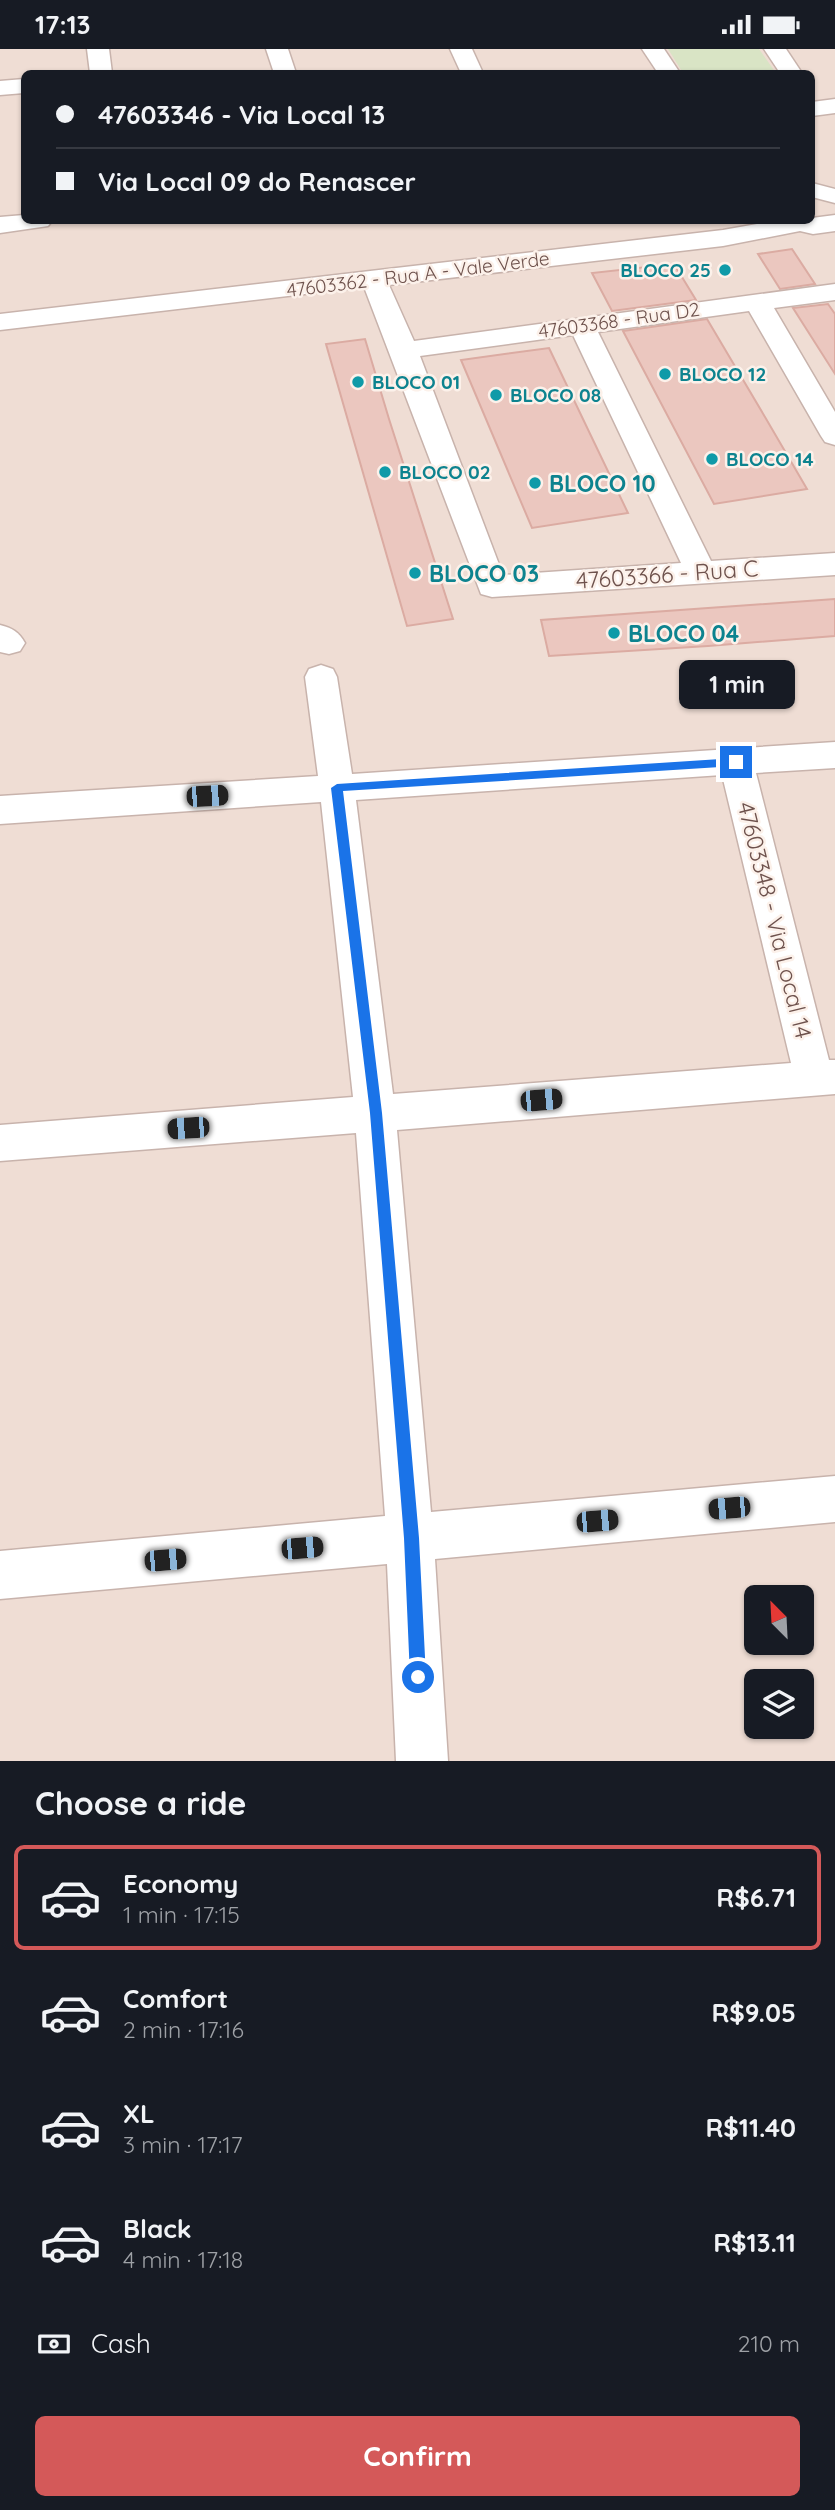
<!DOCTYPE html>
<meta charset="utf-8">
<style>
body{margin:0;font-family:Quicksand,sans-serif;background:#242831;color:#f1f3f6;height:100vh;display:flex;flex-direction:column;font-size:26px;white-space:nowrap}
*{box-sizing:border-box;margin:0}
p{font-size:23px;color:#9ea1a6}
.icon{flex:none;width:38px;height:38px;fill:none;stroke:currentColor;stroke-width:2;stroke-linecap:round;stroke-linejoin:round}
.map{position:relative;height:1712px;overflow:hidden}
.sheet{display:flex;flex-direction:column;background:#171b24;flex:1}
.sheet>*{flex:none}
.hud{position:absolute;left:21px;top:21px;width:794px;height:154px;border-radius:10px;box-shadow:0 2px 5px #0004;display:grid;align-content:center;height:154px;padding:0 35px;background:#171b24}
.needle{width:46px;rotate:336deg}
.controls{position:absolute;left:744px;top:1536px;display:grid;gap:14px}
.controls a{display:grid;place-items:center;width:70px;height:70px;border-radius:10px;background:#171b24;box-shadow:0 2px 5px #0004;font-size:35px}
.end{position:absolute;width:32px;height:32px;margin:-16px;border:9px solid #1a73e8;background:#fff;box-shadow:0 0 0 4px #fff}
.from{border-radius:50%}
.bubble{position:absolute;height:49px;border-radius:10px;background:#171b24;box-shadow:0 2px 5px #0004;font-size:23px;font-weight:700;line-height:49px;text-align:center}
.car{position:absolute;width:21px;height:42px;margin:-21px -10px;border-radius:9px;box-shadow:0 0 5px 2px #0007;background:linear-gradient(#222 24%,#8ab4d8 0 40%,#222 0 76%,#8ab4d8 0 86%,#222 0)}
.hud b{display:flex;align-items:center;gap:24px;height:66px;font-size:26px}
.hud b+b{border-top:2px solid #363941}
.hud i{width:18px;height:18px;background:#f1f3f6}
ul{padding:0;list-style:none}
li{display:flex;align-items:center;gap:21px;height:105px;margin:0 14px 10px;padding:0 21px;border:4px solid transparent;border-radius:10px}
li div{flex:1}
li b{display:block;font-size:26px}
li em{font-style:normal;font-weight:700}
li.selected{border-color:#d45959}
li>.icon{width:63px;height:63px;stroke-width:1.5}
h2{padding:0 35px;font-size:32px;line-height:84px}
.pay{display:flex;align-items:center;gap:18px;height:77px;padding:0 35px;font-size:26px}
.pay p{margin-inline-start:auto}
.action{display:flex;gap:14px;margin-top:auto;padding:14px 35px}
.action a{flex:1;height:80px;border-radius:10px;background:#d45959;color:#fff;font-size:28px;font-weight:700;line-height:80px;text-align:center}
.status{display:flex;justify-content:space-between;align-items:center;height:49px;padding:0 35px;background:#171b24;direction:ltr}
.status svg{height:19px;fill:currentColor}
.map>svg:first-child{display:block}
</style>
<div class="status"><b>17:13</b><svg viewBox="0 0 49 12"><path d="M0 12V9h3v3zM5 12V6h3v6zM10 12V3h3v9zM15 12V0h3v12zM26 1h20v11H26zM47 4h2v5h-2z"/></svg></div>
<div class="map">
<svg width="835" height="1712" viewBox="0 0 835 1712">
<rect width="100%" height="100%" fill="#f9ece4"/>
<path fill="#efddd4" fill-rule="evenodd" d="M0,0h835v1712h-835zM24,24h788v148h-788zM756,1549h46v45h-46zM756,1633h46v45h-46z"/>
<polygon fill="#d9e4c5" points="668,0 759,0 776,24 683,24"/>
<g fill="#ebc7bf" stroke="#dbaba2" stroke-width="2">
<polygon points="792,200 815,235 780,240 758,205"/>
<polygon points="674,215 696,251 612,262 592,224"/>
<polygon points="828,255 835,265 835,325 793,259"/>
<polygon points="707,270 765,368 807,440 714,455 623,282"/>
<polygon points="365,290 389,370 453,570 407,577 326,295"/>
<polygon points="549,299 593,391 628,464 532,479 461,311"/>
<polygon points="835,550 835,587 708,597 549,607 541,571"/>
</g>
<g fill="none" stroke-linecap="round" stroke-linejoin="round">
<defs>
<g id="minor">
<polygon points="87,0 109,0 112,24 90,24"/>
<polygon points="266,0 288,0 296,24 274,24"/>
<polygon points="450,0 472,0 483,24 461,24"/>
<polygon points="642,0 664,0 680,24 658,24"/>
<polygon points="764,0 786,0 802,24 780,24"/>
<polygon points="24,30 24,44 0,46 0,32"/>
<polygon points="835,50 835,64 812,67 812,53"/>
<polygon points="812,134 835,140 835,154 812,148"/>
<polygon points="24,166 24,172 52,172 48,177 0,184 0,168"/>
<path d="M835,166v16l-22,3 -13,-3 -77,15 -334,39 25,56 421,-57v16l-61,8 61,104v33l-10,-3 -4,-6 -72,-125 -151,21 113,229 124,-8v22l-343,22 -11,-3 -117,-307 -364,43v-16l723,-84 51,-9h38v-3zM573,286l108,228 -178,12 -83,-219z"/>
<path d="M0,576c12,3 19,7 25,18l-5,8 -11,3 -9,-2z"/>
<path d="M321,616l12,4 4,8 15,97 483,-32v26l-79,5 73,287h6v34l-438,36 34,382 404,-36v46l-400,37 13,202h-52l-9,-197 -387,35v-48l385,-35 -29,-383 -356,28v-36l353,-28 -32,-295 -321,22v-28l318,-20 -13,-99 4,-8zM722,726l69,288 -398,31 -37,-294z"/>
</g>
</defs>
<use href="#minor" stroke="#c8b3ac" stroke-width="3"/>
<use href="#minor" fill="#fff" fill-rule="evenodd"/>
</g>
<polygon fill="#1a73e8" points="736,709 741,713 736,717 343,742 382,1064 419,1489 426,1628 423,1634 418,1636 412,1634 410,1628 404,1489 370,1064 331,739 337,735"/>
<g fill="#0f9aa8" stroke="#fcf1ea" stroke-width="2.5">
<circle cx="725" cy="221" r="7"/>
<circle cx="665" cy="325" r="7"/>
<circle cx="358" cy="333" r="7"/>
<circle cx="496" cy="346" r="7"/>
<circle cx="712" cy="410" r="7"/>
<circle cx="385" cy="423" r="7"/>
<circle cx="535" cy="434" r="7"/>
<circle cx="415" cy="524" r="7"/>
<circle cx="614" cy="584" r="7"/>
</g>
<g text-anchor="middle" dominant-baseline="central" stroke-width="5" stroke-linejoin="round" paint-order="stroke">
<g font-size="19" font-weight="bold" fill="#0d838f" stroke="#fcf1ea" text-anchor="start">
<text x="711" y="221" text-anchor="end">BLOCO 25</text>
<text x="679" y="325">BLOCO 12</text>
<text x="372" y="333">BLOCO 01</text>
<text x="510" y="346">BLOCO 08</text>
<text x="726" y="410">BLOCO 14</text>
<text x="399" y="423">BLOCO 02</text>
</g>
<g font-size="19" fill="#6e524d" stroke="#fcf1ea">
<text transform="translate(418 225) rotate(-7)">47603362 - Rua A - Vale Verde</text>
<text transform="translate(619 271) rotate(-8)">47603368 - Rua D2</text>
</g>
<g font-size="23" font-weight="bold" fill="#0d838f" stroke="#fcf1ea" text-anchor="start">
<text x="549" y="434">BLOCO 10</text>
<text x="429" y="524">BLOCO 03</text>
<text x="628" y="584">BLOCO 04</text>
</g>
<g font-size="23" fill="#6e524d" stroke="#fcf1ea">
<text transform="translate(667 525) rotate(-4)">47603366 - Rua C</text>
<text transform="translate(775 871) rotate(76)">47603348 - Via Local 14</text>
</g>
</g>
</svg>
<div class="controls">
<a><svg class="needle" viewBox="-14 -14 28 28"><path d="M0-13l5 13h-10z" fill="#e53935"/><path d="M0 13l5-13h-10z" fill="#9ea1a6"/></svg></a>
<a><svg class="icon" aria-label="layers" viewBox="0 0 24 24"><path d="M12 4l9 5-9 5-9-5zM3 14l9 5 9-5"/></svg></a>
</div>
<i class="end from" style="left:418px;top:1628px"></i>
<i class="end" style="left:736px;top:713px"></i>
<div class="bubble" style="left:679px;top:611px;width:116px">1 min</div>
<i class="car" style="left:207px;top:747px;rotate:87deg"></i>
<i class="car" style="left:541px;top:1051px;rotate:85deg"></i>
<i class="car" style="left:188px;top:1079px;rotate:266deg"></i>
<i class="car" style="left:729px;top:1459px;rotate:265deg"></i>
<i class="car" style="left:597px;top:1472px;rotate:85deg"></i>
<i class="car" style="left:302px;top:1499px;rotate:85deg"></i>
<i class="car" style="left:165px;top:1511px;rotate:85deg"></i>
<div class="hud">
<b><i class="from"></i>47603346 - Via Local 13</b>
<b><i></i>Via Local 09 do Renascer</b>
</div>
</div>
<section class="sheet">
<h2>Choose a ride</h2>
<ul>
<li class="selected"><svg class="icon" aria-label="car" viewBox="0 0 24 24"><path d="M5 17H2v-5l4-1 3-4h7l3 4 3 1v5h-3M9 17h6M6 11h13"/><circle cx="7" cy="17" r="2"/><circle cx="17" cy="17" r="2"/></svg><div><b>Economy</b><p>1 min · 17:15</p></div><em>R$6.71</em></li>
<li><svg class="icon" aria-label="car" viewBox="0 0 24 24"><path d="M5 17H2v-5l4-1 3-4h7l3 4 3 1v5h-3M9 17h6M6 11h13"/><circle cx="7" cy="17" r="2"/><circle cx="17" cy="17" r="2"/></svg><div><b>Comfort</b><p>2 min · 17:16</p></div><em>R$9.05</em></li>
<li><svg class="icon" aria-label="car" viewBox="0 0 24 24"><path d="M5 17H2v-5l4-1 3-4h7l3 4 3 1v5h-3M9 17h6M6 11h13"/><circle cx="7" cy="17" r="2"/><circle cx="17" cy="17" r="2"/></svg><div><b>XL</b><p>3 min · 17:17</p></div><em>R$11.40</em></li>
<li><svg class="icon" aria-label="car" viewBox="0 0 24 24"><path d="M5 17H2v-5l4-1 3-4h7l3 4 3 1v5h-3M9 17h6M6 11h13"/><circle cx="7" cy="17" r="2"/><circle cx="17" cy="17" r="2"/></svg><div><b>Black</b><p>4 min · 17:18</p></div><em>R$13.11</em></li>
</ul>
<div class="pay"><svg class="icon" aria-label="cash" viewBox="0 0 24 24"><path d="M3 7h18v10H3z"/><circle cx="12" cy="12" r="2"/></svg>Cash<p>210 m</p></div>
<div class="action"><a>Confirm</a></div>
</section>
